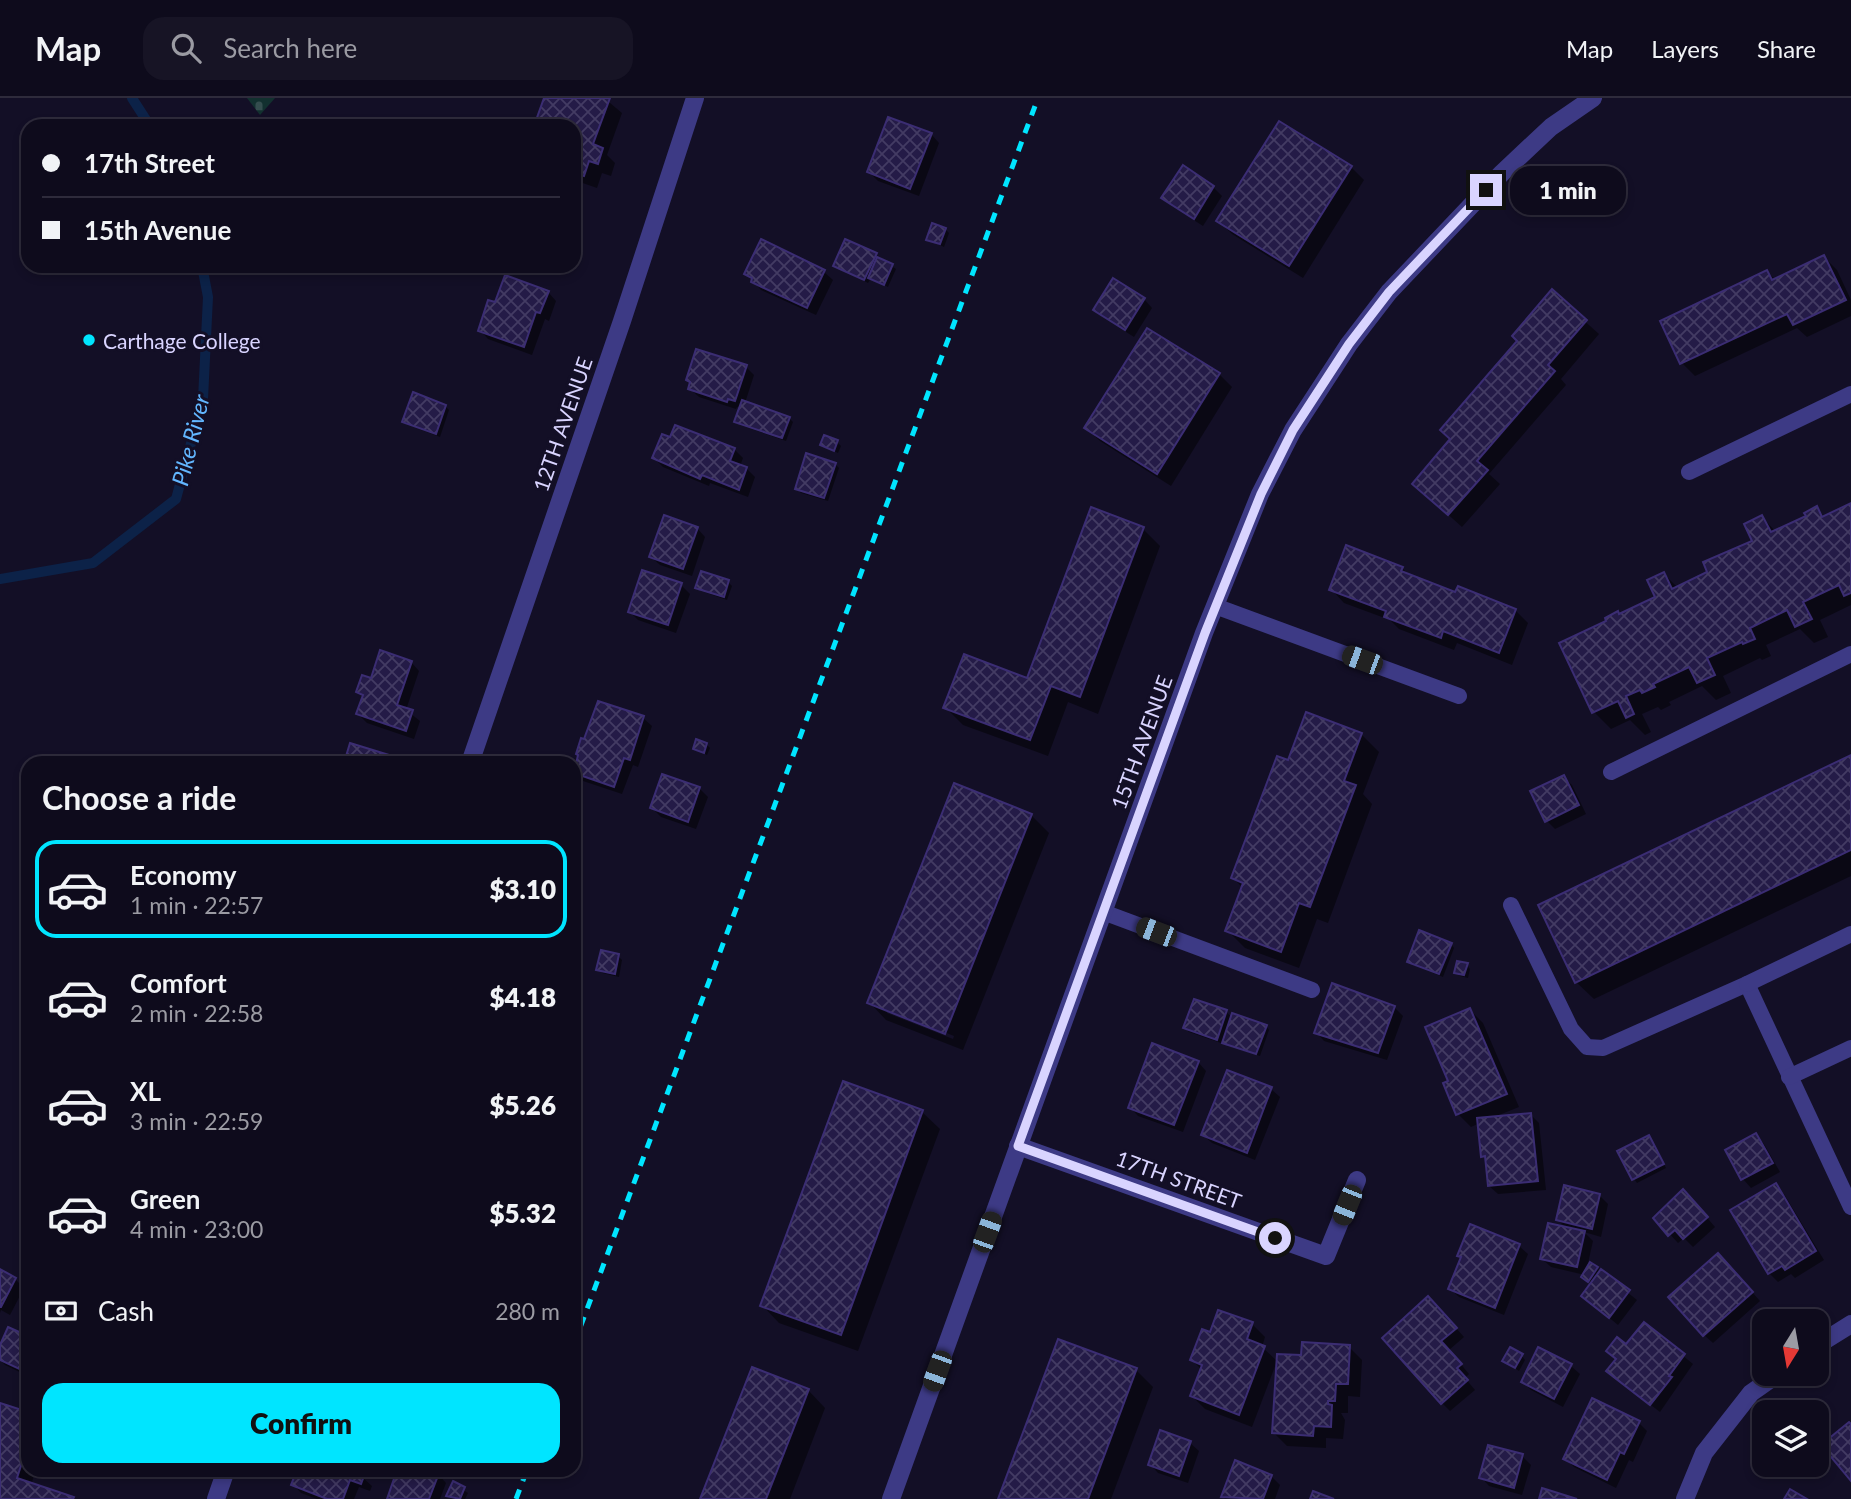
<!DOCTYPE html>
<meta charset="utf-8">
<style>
body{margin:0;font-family:Lato,sans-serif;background:#171425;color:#f1f3f6;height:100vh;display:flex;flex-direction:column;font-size:26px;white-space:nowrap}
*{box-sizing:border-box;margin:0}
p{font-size:23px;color:#9b9ba3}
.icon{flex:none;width:38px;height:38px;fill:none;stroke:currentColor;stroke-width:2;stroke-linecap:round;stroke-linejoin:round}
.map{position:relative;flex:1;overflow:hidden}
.side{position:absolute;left:21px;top:658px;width:560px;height:721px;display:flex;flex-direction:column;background:#0e0b1c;border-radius:21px;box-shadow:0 4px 10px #0003,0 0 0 2px #2e2b3b}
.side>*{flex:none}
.hud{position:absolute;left:21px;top:21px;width:560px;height:154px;border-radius:21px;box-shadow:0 4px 10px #0003,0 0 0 2px #2e2b3b;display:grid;align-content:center;height:154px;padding:0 21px;background:#0e0b1c}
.needle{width:46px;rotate:191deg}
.controls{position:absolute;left:1752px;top:1211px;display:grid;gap:14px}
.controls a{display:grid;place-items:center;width:77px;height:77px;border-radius:14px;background:#0e0b1c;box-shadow:0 4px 10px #0003,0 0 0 2px #2e2b3b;font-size:35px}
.end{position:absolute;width:32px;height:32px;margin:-16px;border:9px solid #d9d4ff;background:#111;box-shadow:0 0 0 4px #111}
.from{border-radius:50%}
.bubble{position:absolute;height:49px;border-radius:21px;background:#0e0b1c;box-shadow:0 4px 10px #0003,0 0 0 2px #2e2b3b;font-size:23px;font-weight:800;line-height:49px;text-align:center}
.car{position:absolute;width:21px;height:42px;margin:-21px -10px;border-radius:9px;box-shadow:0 0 5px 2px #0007;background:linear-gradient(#222 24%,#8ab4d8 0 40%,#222 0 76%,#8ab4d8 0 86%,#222 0)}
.hud b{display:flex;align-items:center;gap:24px;height:66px;font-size:26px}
.hud b+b{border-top:2px solid #2e2b3b}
.hud i{width:18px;height:18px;background:#f1f3f6}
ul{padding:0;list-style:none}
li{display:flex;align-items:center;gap:21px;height:98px;margin:0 14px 10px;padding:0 7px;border:4px solid transparent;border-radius:21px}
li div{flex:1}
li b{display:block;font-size:26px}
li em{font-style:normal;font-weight:800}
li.current{border-color:#00e5ff}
li>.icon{width:63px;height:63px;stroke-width:1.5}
h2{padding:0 21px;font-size:32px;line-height:84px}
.pay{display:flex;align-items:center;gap:18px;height:77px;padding:0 21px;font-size:26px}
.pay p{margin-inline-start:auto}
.cta{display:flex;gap:14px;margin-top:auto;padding:14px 21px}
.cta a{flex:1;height:80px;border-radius:21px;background:#00e5ff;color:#111;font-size:28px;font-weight:800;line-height:80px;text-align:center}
header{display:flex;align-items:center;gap:42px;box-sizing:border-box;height:98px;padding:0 35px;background:#0e0b1c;border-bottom:2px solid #2e2b3b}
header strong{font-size:33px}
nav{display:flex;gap:38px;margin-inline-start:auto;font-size:24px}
.search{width:490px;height:63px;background:#171425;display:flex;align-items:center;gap:18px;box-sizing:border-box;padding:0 24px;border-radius:21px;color:#9b9ba3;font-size:26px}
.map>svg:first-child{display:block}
</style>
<header>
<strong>Map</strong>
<div class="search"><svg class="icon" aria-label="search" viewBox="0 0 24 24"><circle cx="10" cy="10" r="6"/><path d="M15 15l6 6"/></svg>Search here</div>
<nav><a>Map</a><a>Layers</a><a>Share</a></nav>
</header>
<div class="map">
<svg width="1851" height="1401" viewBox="0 0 1851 1401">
<defs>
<pattern id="cemetery-stones" width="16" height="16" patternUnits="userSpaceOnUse" patternTransform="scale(1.75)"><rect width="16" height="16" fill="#12302f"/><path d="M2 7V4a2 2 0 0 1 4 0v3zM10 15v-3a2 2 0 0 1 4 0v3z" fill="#344d4e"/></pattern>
<pattern id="building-cross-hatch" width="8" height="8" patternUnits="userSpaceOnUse" patternTransform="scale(1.75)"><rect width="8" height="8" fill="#241b47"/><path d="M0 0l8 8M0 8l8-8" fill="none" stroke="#433b63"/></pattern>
</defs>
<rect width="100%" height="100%" fill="#130f26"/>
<polygon fill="url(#cemetery-stones)" points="247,0 275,0 260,17"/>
<g fill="#0007" fill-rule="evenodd">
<polygon points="546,0 604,0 622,15 607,57 615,65 611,78 602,75 597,90 574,82 574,28 536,28"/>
<polygon points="931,36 939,45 919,98 878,83 869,74"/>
<polygon points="1351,69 1364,82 1303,180 1232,136 1219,123"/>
<polygon points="1213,89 1222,98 1203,128 1172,108 1164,100"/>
<polygon points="945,131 949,135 944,149 928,141"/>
<polygon points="762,144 824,174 833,182 816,217 761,192 747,176"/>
<polygon points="875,157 896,171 888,189 871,180 868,185 835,168"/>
<polygon points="1824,159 1837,172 1851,202 1851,218 1807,239 1797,230 1695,278 1682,265 1767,174 1776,182"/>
<polygon points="548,194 556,203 549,223 545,221 532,257 488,241 480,232"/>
<polygon points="1552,194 1599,236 1561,281 1566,287 1489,376 1500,386 1462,429 1414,386 1452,342"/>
<polygon points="1144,201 1152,210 1134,239 1104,220 1095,212"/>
<polygon points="746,269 754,277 745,305 789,320 793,324 786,343 740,327 736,323 741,310 737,309 736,311 699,299 690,291 692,286 688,282"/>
<polygon points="1219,276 1232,289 1171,388 1100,343 1086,330"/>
<polygon points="445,308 449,312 440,339 408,327 404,323"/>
<polygon points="837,344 841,348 838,355 822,347"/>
<polygon points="734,351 743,360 740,368 746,370 755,379 748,399 710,385 709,388 663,369 654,360"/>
<polygon points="835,366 839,370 828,403 801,395 797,391"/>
<polygon points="1851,407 1851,507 1820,522 1828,539 1814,545 1800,531 1766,547 1771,558 1762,562 1760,560 1723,578 1731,595 1716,602 1702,588 1669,604 1671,607 1661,612 1658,609 1642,616 1651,634 1645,637 1630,622 1611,631 1594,614 1620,518 1657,500 1664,476 1678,490 1709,475 1755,444 1762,419 1776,434 1808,419 1816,411 1825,419"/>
<polygon points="697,430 705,439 692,478 660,467 651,459"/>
<polygon points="1143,431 1160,448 1098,616 1068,604 1048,658 963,627 945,609 1028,582"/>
<polygon points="1402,470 1411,479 1456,497 1515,512 1528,525 1512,567 1457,545 1454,552 1399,531 1390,522 1344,505 1331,491"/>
<polygon points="728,484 732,488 727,502 701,493 697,489"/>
<polygon points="681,487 690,496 676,535 638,522 630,514"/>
<polygon points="411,564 419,573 406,612 420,623 414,641 367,625 358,616 364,600 358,594 372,582"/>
<polygon points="643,620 652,628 638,669 633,667 622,696 583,683 574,674"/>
<polygon points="1361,636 1379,654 1363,696 1372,706 1328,825 1317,821 1299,870 1245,850 1227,832 1243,790 1233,780 1289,665"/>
<polygon points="706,646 710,650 707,657 695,650"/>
<polygon points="1851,659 1851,778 1594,901 1576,884"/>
<polygon points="1563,679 1572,687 1586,716 1555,731 1547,723"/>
<polygon points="699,690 708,699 696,731 661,719 652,710"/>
<path d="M1031,717l18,18 -86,217 -77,-30 -17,-18zM887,911l67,27 -1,3 -66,-26z"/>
<polygon points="574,821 580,826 576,838 574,837"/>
<polygon points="1451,846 1454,850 1443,879 1413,867 1409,863"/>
<polygon points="618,858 622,862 619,879 602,875 598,871"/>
<polygon points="1467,867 1470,871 1468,880 1460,878 1456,874"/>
<polygon points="1394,909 1403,918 1387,962 1324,943 1316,934"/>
<polygon points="1470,912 1483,925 1519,1009 1494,1019 1530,1016 1539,1025 1546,1092 1498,1096 1489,1088 1480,1025 1471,1029 1458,1016 1450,984"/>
<polygon points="1226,914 1233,920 1266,928 1269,932 1260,958 1228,948 1222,942 1221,945 1189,934 1185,930"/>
<polygon points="1198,964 1206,973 1183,1034 1138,1018 1130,1009"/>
<polygon points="844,985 922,1014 940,1031 858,1253 779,1225 762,1207"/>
<polygon points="1271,991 1280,999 1255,1062 1212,1045 1203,1037"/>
<polygon points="1756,1037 1764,1046 1780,1074 1751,1090 1743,1081"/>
<polygon points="1649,1039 1666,1070 1637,1085 1634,1081"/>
<polygon points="1775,1088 1784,1096 1824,1162 1795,1180 1791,1176 1778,1184 1769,1175"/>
<polygon points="1600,1098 1608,1106 1601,1139 1584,1134 1593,1143 1586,1174 1597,1170 1637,1202 1618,1227 1583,1198 1592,1186 1585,1177 1551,1169 1542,1161 1567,1131 1558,1122"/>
<polygon points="1692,1102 1715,1129 1693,1149 1684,1140 1678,1145 1655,1120"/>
<polygon points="1519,1148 1528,1156 1504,1217 1459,1199 1450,1191"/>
<polygon points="1727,1166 1760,1203 1713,1245 1704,1237"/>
<polygon points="0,1173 15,1181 24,1190 10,1217 1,1212 0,1215"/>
<polygon points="1437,1209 1464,1239 1449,1252 1469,1276 1465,1280 1475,1292 1450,1313 1442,1305"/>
<polygon points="1252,1226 1265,1239 1262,1249 1277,1263 1252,1329 1205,1311 1192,1298 1202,1272 1192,1262 1211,1236"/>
<polygon points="1644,1226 1693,1266 1660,1314 1617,1281 1627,1249"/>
<polygon points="28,1240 28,1278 5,1267 0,1262 0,1251"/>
<polygon points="1349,1249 1362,1262 1360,1299 1348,1298 1348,1315 1341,1315 1345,1322 1343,1341 1326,1340 1326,1350 1287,1348 1274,1335 1303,1259"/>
<polygon points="1522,1258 1525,1262 1519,1273 1504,1263"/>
<polygon points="1571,1268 1580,1276 1563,1309 1531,1292 1523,1284"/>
<polygon points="1136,1272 1153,1289 1111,1401 999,1401"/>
<polygon points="808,1292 825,1310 790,1401 702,1401"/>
<polygon points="0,1307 28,1316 28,1372 36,1372 31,1387 73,1401 0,1401"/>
<polygon points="1639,1325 1647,1333 1633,1364 1629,1362 1616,1390 1574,1369 1565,1360"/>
<polygon points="1190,1345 1199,1353 1188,1385 1158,1375 1150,1366"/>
<polygon points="1522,1358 1531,1367 1522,1397 1489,1388 1481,1379"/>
<polygon points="298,1372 365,1372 362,1379 372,1388 370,1393 359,1389 354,1401 317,1401 301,1395 293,1386"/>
<polygon points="399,1372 426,1372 438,1376 446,1385 440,1401 388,1401"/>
<polygon points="1271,1378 1280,1387 1275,1401 1225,1401 1223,1399"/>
<polygon points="454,1386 468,1395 465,1401 451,1401 448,1398"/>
</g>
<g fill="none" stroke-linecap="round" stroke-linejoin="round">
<g stroke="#0c2248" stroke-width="10">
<polyline points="132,0 150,28"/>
<polyline points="0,481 93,465 176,401 203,301 208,199 202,168"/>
</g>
</g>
<g fill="url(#building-cross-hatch)" stroke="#3b2d73" stroke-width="2">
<polygon points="544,0 610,0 593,46 603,50 598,66 589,63 584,78 574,75 574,28 534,28"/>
<polygon points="888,19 932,35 910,91 867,74"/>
<polygon points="1279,23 1352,68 1289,168 1216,123"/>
<polygon points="1183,67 1214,88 1194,121 1161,100"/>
<polygon points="932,125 946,130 940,146 926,142"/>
<polygon points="761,141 825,172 807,210 751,184 752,180 744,176"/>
<polygon points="845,141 877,155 864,182 833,168"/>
<polygon points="1824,157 1846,202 1793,227 1787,216 1680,266 1660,223 1767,172 1772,182"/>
<polygon points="877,159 893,166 884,187 868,180"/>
<polygon points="505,177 549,193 540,215 536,214 524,249 478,233 488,202 495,204"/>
<polygon points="1113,180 1145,200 1125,232 1093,212"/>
<polygon points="1552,191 1587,222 1548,267 1555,273 1477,363 1488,372 1448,417 1412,386 1450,341 1440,332 1517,243 1512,238"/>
<polygon points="1147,230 1220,275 1157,376 1084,330"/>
<polygon points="696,251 747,267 735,303 728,301 727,304 688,291 690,284 686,282"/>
<polygon points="413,294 446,307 436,336 402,324"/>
<polygon points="742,302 790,319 782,340 734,324"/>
<polygon points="675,327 735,350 730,363 747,369 739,392 702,377 700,381 652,360 662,336 670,339"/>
<polygon points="824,337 838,342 834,353 820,347"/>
<polygon points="806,355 836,365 824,400 795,391"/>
<polygon points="1851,405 1851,495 1844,498 1839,487 1803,504 1812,521 1795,529 1787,512 1750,530 1755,541 1743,546 1742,544 1707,560 1715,577 1697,585 1689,569 1653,586 1655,589 1642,595 1640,592 1626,598 1634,616 1626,620 1618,603 1592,615 1559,545 1606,523 1605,520 1618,513 1619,516 1655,499 1647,482 1664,474 1672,491 1707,474 1703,464 1752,443 1744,426 1762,417 1771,434 1806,418 1804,415 1817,408 1822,419"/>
<polygon points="1091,409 1144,429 1080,599 1051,588 1030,642 943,610 964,556 1027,580"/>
<polygon points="664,417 698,429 683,471 649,459"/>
<polygon points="1346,447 1403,469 1401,473 1455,494 1458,488 1516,511 1499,555 1443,533 1441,540 1384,519 1386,513 1329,492"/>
<polygon points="642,472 682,485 668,527 628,514"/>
<polygon points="701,473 729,482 724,499 695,490"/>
<polygon points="380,552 412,563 397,607 413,612 406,633 356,616 363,597 356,594 362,577 371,580"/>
<polygon points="598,603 644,618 630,662 624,660 614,689 574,675 578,657 576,656 581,640 584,641"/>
<polygon points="1306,614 1362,635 1344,683 1356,687 1310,809 1299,805 1281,854 1225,833 1243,785 1231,780 1277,658 1288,662"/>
<polygon points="696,641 707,645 704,655 693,651"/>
<polygon points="350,645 389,657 387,665 344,665"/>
<polygon points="1851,657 1851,752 1575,885 1538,807"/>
<polygon points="662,676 700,689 688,724 650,710"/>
<polygon points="1564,677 1579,707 1545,724 1530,693"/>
<polygon points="954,685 1032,716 945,936 867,905"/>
<polygon points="1419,832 1452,845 1439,876 1407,864"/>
<polygon points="601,852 619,856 615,876 596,872"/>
<polygon points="1457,863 1468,865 1464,877 1454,875"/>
<polygon points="1332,885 1395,908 1378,955 1314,935"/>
<polygon points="1194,901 1227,912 1217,942 1183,930"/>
<polygon points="1470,910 1507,996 1456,1017 1443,985 1448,983 1425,929"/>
<polygon points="1232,915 1267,927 1256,956 1222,945"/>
<polygon points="1152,945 1199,963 1174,1027 1128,1010"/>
<polygon points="1227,972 1272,989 1247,1055 1201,1037"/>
<polygon points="843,983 923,1012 841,1237 760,1208"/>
<polygon points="1531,1015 1538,1083 1488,1088 1485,1058 1481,1059 1477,1020"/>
<polygon points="1756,1035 1773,1065 1741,1082 1725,1052"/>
<polygon points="1649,1037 1664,1066 1632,1082 1617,1053"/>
<polygon points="1776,1085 1816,1153 1785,1172 1782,1168 1768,1176 1730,1112"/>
<polygon points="1564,1087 1600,1096 1592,1131 1556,1122"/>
<polygon points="1683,1091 1708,1119 1683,1141 1675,1132 1668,1138 1653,1120"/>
<polygon points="1548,1125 1585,1133 1577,1169 1540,1161"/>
<polygon points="1470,1126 1520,1146 1495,1210 1448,1191 1461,1159 1457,1158"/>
<polygon points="1718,1155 1753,1194 1703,1238 1668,1199"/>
<polygon points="1590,1164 1598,1169 1588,1184 1581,1179"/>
<polygon points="0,1171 16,1180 1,1209 0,1209"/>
<polygon points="1601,1171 1630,1192 1609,1220 1581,1198"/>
<polygon points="1428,1198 1457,1230 1441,1243 1462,1266 1457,1270 1468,1282 1441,1306 1382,1240"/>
<polygon points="1218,1212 1253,1224 1247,1241 1265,1248 1239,1317 1190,1298 1202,1267 1190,1262 1202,1231 1210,1234"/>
<polygon points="1644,1224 1685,1256 1669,1278 1672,1279 1650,1307 1606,1273 1616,1261 1606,1253 1617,1239 1626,1246"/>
<polygon points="8,1229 28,1238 28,1275 0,1262 0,1247"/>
<polygon points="1058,1241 1137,1270 1088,1401 998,1401"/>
<polygon points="1302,1244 1350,1247 1348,1286 1336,1286 1335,1303 1328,1303 1328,1306 1332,1307 1331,1329 1314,1328 1313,1338 1272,1335 1277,1256 1301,1257"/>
<polygon points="1510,1249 1523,1256 1515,1270 1502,1263"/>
<polygon points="1538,1249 1572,1266 1554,1301 1521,1284"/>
<polygon points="752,1269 809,1291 766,1401 700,1401"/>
<polygon points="1592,1300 1640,1323 1624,1356 1620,1354 1607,1382 1563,1361"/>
<polygon points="0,1305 28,1314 28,1346 17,1380 74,1399 73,1401 0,1401"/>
<polygon points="1849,1324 1851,1326 1851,1383 1821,1347"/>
<polygon points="1160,1332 1191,1343 1179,1378 1148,1367"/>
<polygon points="1488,1347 1523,1356 1514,1390 1479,1380"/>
<polygon points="1235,1362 1272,1377 1263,1401 1221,1399"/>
<polygon points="297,1372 353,1372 364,1378 361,1386 350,1382 343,1401 327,1401 291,1387"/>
<polygon points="397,1372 431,1372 439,1375 429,1401 387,1401"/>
<polygon points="453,1383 465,1389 460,1401 446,1398"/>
<polygon points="1542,1390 1577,1401 1539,1401"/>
<polygon points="1790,1391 1807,1401 1784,1401"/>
<polygon points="1313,1393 1334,1401 1310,1401"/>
</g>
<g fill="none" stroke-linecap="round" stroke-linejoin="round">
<g stroke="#3d3a85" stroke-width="16">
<polyline points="1689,374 1851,296"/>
<polyline points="1215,508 1459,598"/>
<polyline points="1611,674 1851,556"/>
<polyline points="1511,807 1571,931 1587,949 1603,950 1747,886 1851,1109"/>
<polyline points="1103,814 1312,892"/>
<polyline points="1747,886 1851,836"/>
<polyline points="1789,979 1851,950"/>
</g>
<g stroke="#3d3a85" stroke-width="18">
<polyline points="470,665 622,223 695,0"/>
<polyline points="1018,1048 1326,1158 1357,1082"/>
<polyline points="1816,1248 1851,1226"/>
<polyline points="216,1401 226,1372"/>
<polyline points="891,1401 1204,535 1260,396 1293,332 1349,246 1389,194 1502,75 1551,29 1593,0"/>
<polyline points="1685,1401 1704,1355 1751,1295 1778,1276"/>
</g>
<g stroke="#00e5ff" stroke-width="5" stroke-dasharray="10 9" stroke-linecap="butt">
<polyline points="574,1246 1038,0"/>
<polyline points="516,1401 527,1372"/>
</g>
</g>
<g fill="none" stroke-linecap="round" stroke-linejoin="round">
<polyline stroke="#d9d4ff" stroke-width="9" points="1275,1140 1018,1048 1205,535 1261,396 1293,332 1349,246 1389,194 1486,92"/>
</g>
<circle fill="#00e5ff" stroke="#130f26" stroke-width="2.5" cx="89" cy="242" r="7"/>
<g text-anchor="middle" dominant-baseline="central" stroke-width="6" stroke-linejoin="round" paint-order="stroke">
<g font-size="21" fill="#d9d4ff" stroke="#130f26" text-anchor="start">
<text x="103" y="242">Carthage College</text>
</g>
<g font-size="21" fill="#d9d4ff" stroke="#130f26">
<text transform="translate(562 326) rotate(-71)">12TH AVENUE</text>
<text transform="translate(1141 644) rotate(-70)">15TH AVENUE</text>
<text transform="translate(1179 1081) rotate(20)">17TH STREET</text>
</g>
<g font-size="23" font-style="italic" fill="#62b6ff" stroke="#130f26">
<text transform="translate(190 342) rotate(-76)">Pike River</text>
</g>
</g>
</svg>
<div class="controls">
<a><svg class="needle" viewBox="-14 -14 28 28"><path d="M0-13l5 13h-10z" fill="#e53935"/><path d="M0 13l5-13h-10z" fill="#9b9ba3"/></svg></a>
<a><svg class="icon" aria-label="layers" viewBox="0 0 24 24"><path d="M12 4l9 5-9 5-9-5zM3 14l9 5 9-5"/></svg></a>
</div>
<i class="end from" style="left:1275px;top:1140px"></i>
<i class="end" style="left:1486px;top:92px"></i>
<div class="bubble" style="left:1510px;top:68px;width:116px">1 min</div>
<i class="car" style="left:1362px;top:562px;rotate:290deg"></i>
<i class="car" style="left:1156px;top:834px;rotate:291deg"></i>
<i class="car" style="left:1347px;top:1107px;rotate:202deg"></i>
<i class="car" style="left:987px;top:1134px;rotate:20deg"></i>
<i class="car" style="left:937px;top:1273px;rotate:200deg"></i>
<div class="hud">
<b><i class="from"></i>17th Street</b>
<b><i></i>15th Avenue</b>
</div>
<section class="side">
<h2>Choose a ride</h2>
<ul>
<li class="current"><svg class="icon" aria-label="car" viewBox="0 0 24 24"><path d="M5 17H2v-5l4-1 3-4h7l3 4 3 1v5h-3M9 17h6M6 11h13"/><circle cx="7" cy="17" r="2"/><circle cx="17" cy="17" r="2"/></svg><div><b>Economy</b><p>1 min · 22:57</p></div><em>$3.10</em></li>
<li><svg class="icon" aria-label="car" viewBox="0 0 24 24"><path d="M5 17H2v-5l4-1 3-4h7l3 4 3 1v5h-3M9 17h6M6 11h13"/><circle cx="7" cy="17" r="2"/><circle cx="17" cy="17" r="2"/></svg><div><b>Comfort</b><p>2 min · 22:58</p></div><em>$4.18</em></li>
<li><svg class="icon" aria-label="car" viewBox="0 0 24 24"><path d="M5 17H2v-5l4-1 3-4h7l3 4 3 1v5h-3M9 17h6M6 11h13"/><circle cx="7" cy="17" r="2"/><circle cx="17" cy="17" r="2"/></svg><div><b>XL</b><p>3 min · 22:59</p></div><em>$5.26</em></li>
<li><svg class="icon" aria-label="car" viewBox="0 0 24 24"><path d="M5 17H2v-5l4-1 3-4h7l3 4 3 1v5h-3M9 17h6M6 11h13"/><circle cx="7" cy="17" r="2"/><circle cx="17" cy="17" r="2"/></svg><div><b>Green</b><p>4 min · 23:00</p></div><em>$5.32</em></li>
</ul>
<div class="pay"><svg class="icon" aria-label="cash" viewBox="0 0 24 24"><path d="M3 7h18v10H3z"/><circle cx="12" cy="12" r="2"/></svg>Cash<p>280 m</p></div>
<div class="cta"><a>Confirm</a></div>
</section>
</div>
